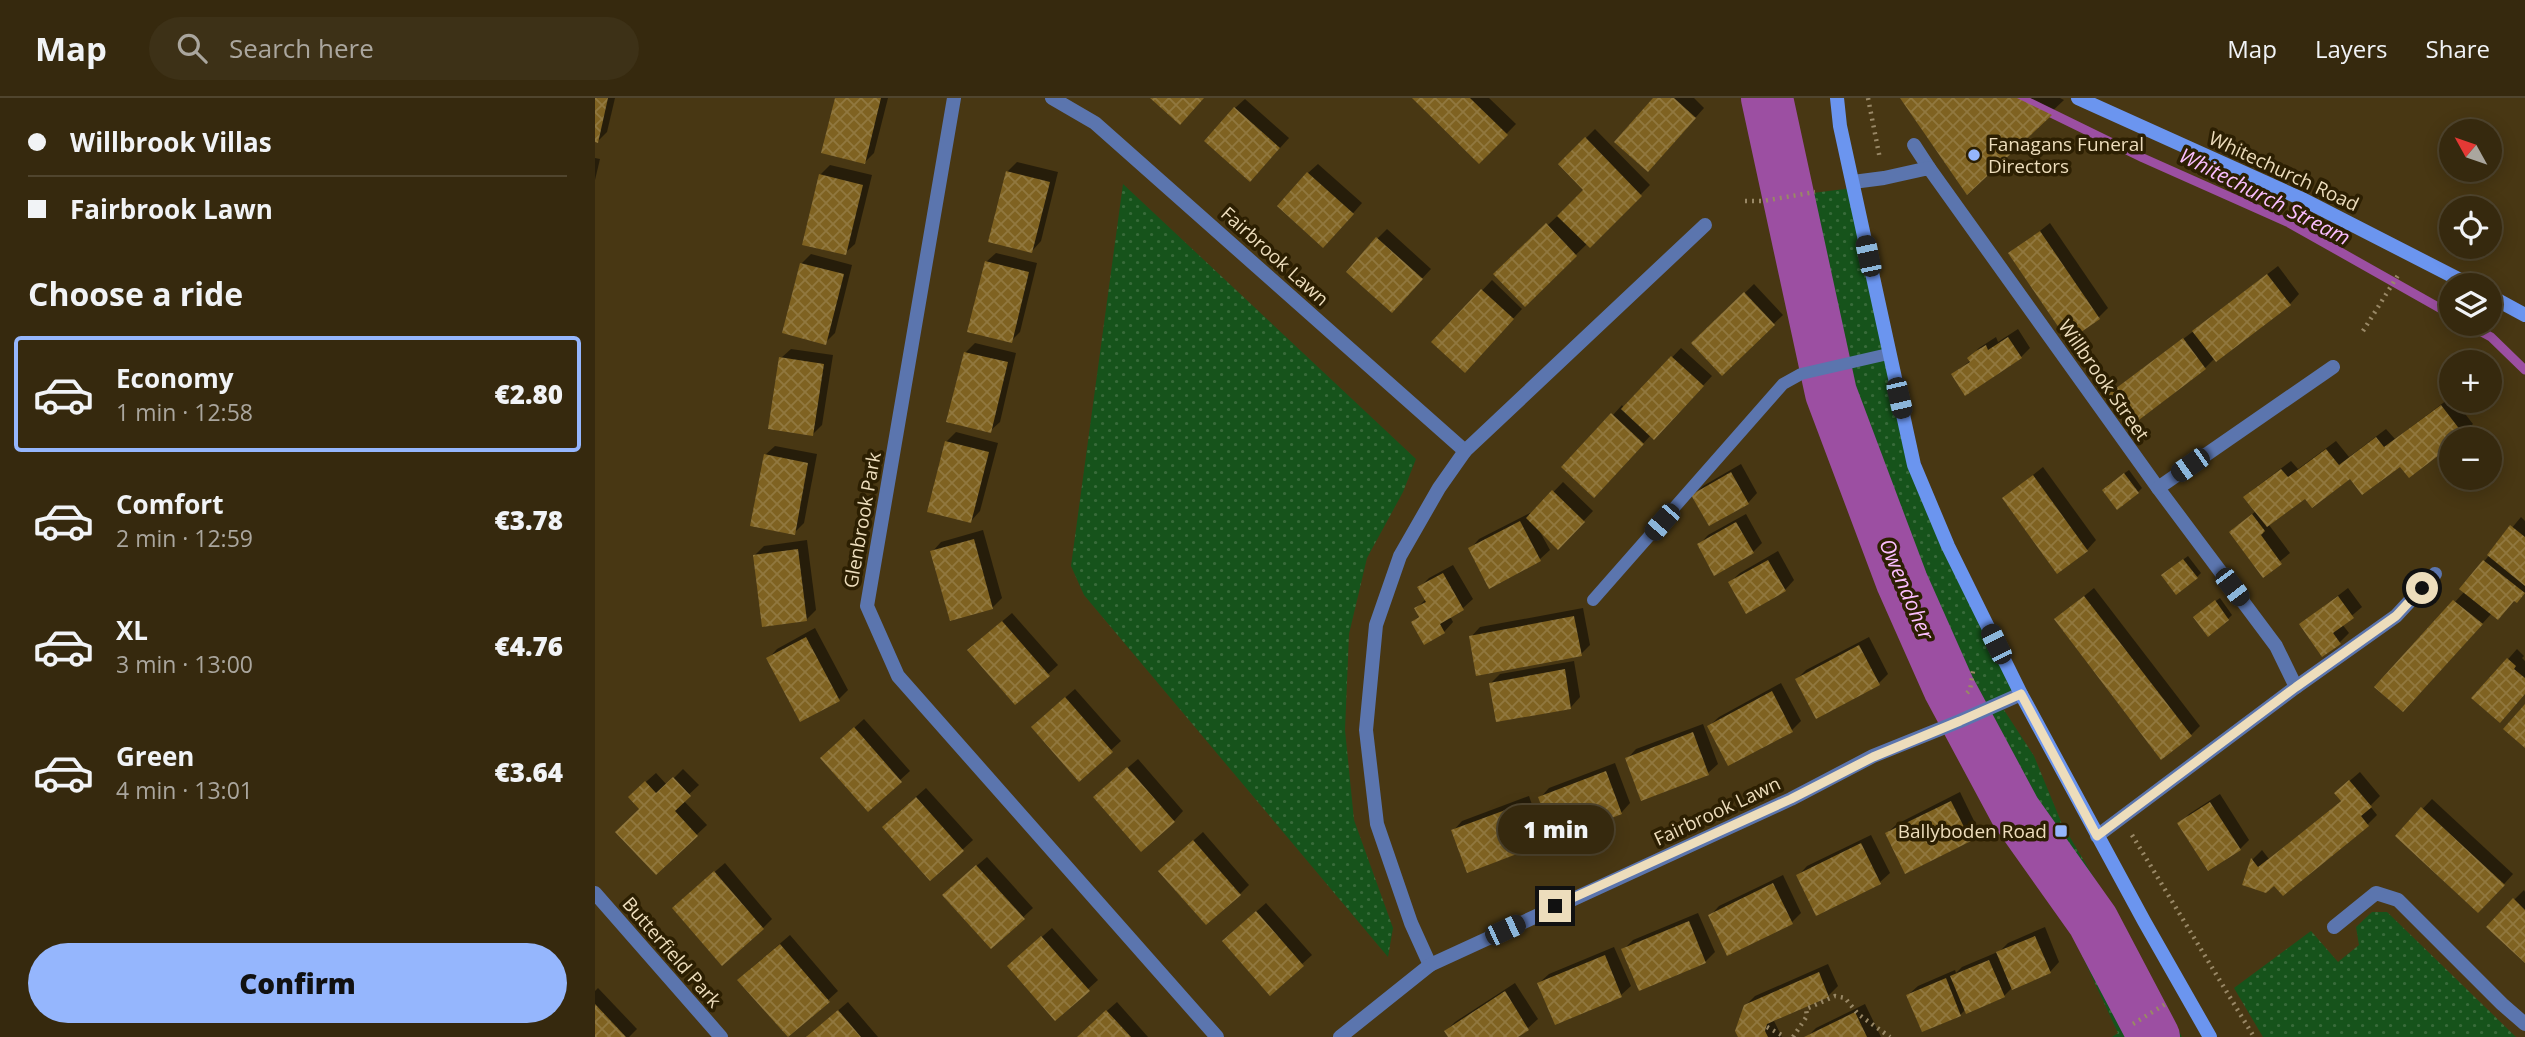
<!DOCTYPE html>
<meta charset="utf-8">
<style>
body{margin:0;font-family:"Open Sans",sans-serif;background:#3d3117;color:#f1f3f6;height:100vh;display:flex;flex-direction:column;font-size:26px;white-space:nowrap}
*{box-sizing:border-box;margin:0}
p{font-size:23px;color:#aaa69e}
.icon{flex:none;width:38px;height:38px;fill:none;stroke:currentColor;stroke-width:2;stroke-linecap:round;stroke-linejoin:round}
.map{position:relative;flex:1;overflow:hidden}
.sheet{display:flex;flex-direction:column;background:#36290e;width:595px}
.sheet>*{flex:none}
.hud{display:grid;align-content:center;height:154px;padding:0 28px;background:#36290e}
.needle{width:46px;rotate:310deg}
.controls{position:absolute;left:1844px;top:21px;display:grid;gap:14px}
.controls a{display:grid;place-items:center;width:63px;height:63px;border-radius:50%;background:#36290e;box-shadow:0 4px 18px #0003,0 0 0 2px #50452e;font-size:35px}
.end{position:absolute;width:32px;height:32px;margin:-16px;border:9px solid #edddbc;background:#111;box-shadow:0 0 0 4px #111}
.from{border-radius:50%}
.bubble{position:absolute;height:49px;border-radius:24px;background:#36290e;box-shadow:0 4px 18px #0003,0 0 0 2px #50452e;font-size:23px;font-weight:800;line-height:49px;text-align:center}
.car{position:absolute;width:21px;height:42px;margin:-21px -10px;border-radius:9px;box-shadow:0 0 5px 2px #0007;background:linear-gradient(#222 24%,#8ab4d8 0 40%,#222 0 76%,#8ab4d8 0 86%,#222 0)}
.hud b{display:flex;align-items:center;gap:24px;height:66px;font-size:26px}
.hud b+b{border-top:2px solid #50452e}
.hud i{width:18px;height:18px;background:#f1f3f6}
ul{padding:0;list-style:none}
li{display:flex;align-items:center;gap:21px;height:116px;margin:0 14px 10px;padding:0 14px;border:4px solid transparent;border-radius:7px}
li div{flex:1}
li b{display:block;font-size:26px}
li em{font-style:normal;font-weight:800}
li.current{border-color:#95b6fd}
li>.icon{width:63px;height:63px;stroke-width:1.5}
h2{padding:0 28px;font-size:32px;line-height:84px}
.cta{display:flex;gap:14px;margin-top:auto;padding:14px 28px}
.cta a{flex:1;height:80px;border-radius:42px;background:#95b6fd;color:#111;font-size:28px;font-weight:800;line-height:80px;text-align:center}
header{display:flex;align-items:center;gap:42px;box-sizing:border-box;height:98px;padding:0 35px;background:#36290e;border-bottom:2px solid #50452e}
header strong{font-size:33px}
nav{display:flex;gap:38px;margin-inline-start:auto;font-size:24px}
.search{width:490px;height:63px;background:#3d3117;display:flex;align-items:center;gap:18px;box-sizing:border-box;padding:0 24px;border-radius:38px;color:#aaa69e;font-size:26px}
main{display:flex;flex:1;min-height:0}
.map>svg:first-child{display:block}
</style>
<header>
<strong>Map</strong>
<div class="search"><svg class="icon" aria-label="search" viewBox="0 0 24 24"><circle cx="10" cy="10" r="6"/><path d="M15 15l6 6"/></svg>Search here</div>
<nav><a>Map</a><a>Layers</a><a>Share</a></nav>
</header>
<main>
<section class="sheet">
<div class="hud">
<b><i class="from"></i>Willbrook Villas</b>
<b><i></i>Fairbrook Lawn</b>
</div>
<h2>Choose a ride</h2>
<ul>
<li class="current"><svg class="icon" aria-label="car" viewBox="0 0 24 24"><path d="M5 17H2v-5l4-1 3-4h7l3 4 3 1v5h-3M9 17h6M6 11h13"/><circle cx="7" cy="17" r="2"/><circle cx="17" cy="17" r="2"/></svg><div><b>Economy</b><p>1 min · 12:58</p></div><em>€2.80</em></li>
<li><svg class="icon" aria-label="car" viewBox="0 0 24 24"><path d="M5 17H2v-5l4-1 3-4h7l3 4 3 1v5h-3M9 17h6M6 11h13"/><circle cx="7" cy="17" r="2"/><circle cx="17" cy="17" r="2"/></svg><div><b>Comfort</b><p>2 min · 12:59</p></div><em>€3.78</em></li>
<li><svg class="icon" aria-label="car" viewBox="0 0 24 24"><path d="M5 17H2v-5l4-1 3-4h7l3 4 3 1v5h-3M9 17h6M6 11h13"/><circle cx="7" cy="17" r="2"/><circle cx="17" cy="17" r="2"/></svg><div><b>XL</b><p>3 min · 13:00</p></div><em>€4.76</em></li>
<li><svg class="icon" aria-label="car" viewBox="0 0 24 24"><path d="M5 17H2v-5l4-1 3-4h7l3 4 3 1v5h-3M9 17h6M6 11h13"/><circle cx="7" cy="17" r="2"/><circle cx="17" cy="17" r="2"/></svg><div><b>Green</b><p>4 min · 13:01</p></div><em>€3.64</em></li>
</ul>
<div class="cta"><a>Confirm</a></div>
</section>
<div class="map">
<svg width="1930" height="939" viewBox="0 0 1930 939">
<defs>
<pattern id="grass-dots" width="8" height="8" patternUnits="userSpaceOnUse" patternTransform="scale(1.75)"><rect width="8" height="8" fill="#16531b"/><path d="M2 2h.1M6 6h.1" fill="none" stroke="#386b3a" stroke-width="1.8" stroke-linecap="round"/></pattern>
<pattern id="building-cross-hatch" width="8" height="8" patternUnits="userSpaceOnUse" patternTransform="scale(1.75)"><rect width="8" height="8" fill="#7f6221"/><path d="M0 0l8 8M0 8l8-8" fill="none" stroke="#91783f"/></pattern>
</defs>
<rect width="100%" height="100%" fill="#483713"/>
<g fill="url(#grass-dots)">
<polygon points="528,86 821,361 808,394 772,460 754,536 750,632 759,722 798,830 793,859 489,497 476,468"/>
<polygon points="1258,90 1318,366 1422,597 1389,614 1409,612 1439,658 1467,726 1522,818 1587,939 1517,939 1523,935 1420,713 1354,590 1307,484 1236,295 1193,98"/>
<polygon points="1777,814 1792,814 1921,939 1668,939 1639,890 1716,833 1743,864 1764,847 1761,829"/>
</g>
<g fill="#0007">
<polygon points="0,0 20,0 12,34 3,43 0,43"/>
<polygon points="241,0 293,0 279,55 270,64"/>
<polygon points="819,0 894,0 921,26 884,64"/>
<polygon points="1060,0 1099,0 1109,10 1062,63"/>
<polygon points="1307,0 1465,0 1469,2 1372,94"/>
<polygon points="650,1 694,40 664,73 640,10"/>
<polygon points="1000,31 1055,87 995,148 993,145 930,206 901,176 990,92 965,66"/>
<polygon points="0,60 5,61 0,82"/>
<polygon points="422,64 463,74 446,143 437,153 412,74"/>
<polygon points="723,66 767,105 738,138 713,75"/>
<polygon points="235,67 277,77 260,146 250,155 225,77"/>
<polygon points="1455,125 1513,210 1504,219 1474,240 1416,156"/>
<polygon points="792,131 836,171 806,203 782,141"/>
<polygon points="401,155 442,165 425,234 416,243 391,164"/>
<polygon points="216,156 257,167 240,235 230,245 206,166"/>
<polygon points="1683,168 1704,196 1695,206 1620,260 1610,270 1522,292"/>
<polygon points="897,182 927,211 879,263 839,244"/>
<polygon points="1159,186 1188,217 1127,275 1098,245"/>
<polygon points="1423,231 1435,250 1426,259 1358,277 1376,262 1374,260 1384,250 1401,239 1403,244"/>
<polygon points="380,245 421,255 405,324 395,333 371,254"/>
<polygon points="1086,250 1117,278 1068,330 1056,337 1009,388 1018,317 1027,307 1029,310"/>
<polygon points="196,251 238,257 227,327 218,336 186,260"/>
<polygon points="1856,299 1857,303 1860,303 1878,326 1868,335 1861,341 1806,367 1755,379 1710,399 1674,427 1695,455 1668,477 1636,434 1661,413 1651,399 1660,390 1696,363 1703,371 1741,343 1754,359 1791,331 1800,341"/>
<polygon points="361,334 403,345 385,413 376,423 351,344"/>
<polygon points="180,348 222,356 209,425 199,435 170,357"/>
<polygon points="1146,366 1162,395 1153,405 1099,397 1108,388"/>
<polygon points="1448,369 1501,442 1492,452 1409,400"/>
<polygon points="1534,372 1547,390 1543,394 1513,387"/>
<polygon points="968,384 998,413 963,450 944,432 955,452 945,461 875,451 884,441 935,415 936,417"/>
<polygon points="1151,416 1167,445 1158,454 1104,447 1113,437"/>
<polygon points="1926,419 1930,423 1930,494 1922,502 1920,501 1897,515 1818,602 1782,589 1870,493 1867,490"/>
<polygon points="388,432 407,500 398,509 356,521 337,454 346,444"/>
<polygon points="212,442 221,512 211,522 160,457 169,448"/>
<polygon points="1183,453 1199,482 1190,492 1135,484 1145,475"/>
<polygon points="1593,458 1606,475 1602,479 1573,473"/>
<polygon points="858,467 878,501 868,510 855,518 858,524 849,534 818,524 825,517 821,511 831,501 825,489 834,480"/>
<polygon points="1499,490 1605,628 1596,637 1461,521"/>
<polygon points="1753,490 1767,509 1747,526 1754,535 1744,545 1706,526"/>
<polygon points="1625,500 1637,517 1633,521 1604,515"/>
<polygon points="988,510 995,547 986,556 876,539 885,529"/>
<polygon points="417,515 463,567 421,605 384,543"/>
<polygon points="220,530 253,592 244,601 173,561 182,551"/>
<polygon points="1274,539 1293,576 1284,585 1202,581 1211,572"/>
<polygon points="1922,551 1929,558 1927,560 1930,563 1930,595 1879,600"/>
<polygon points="979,563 985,599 976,609 896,585 905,576"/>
<polygon points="1186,585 1206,623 1197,632 1114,628 1124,619"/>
<polygon points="480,591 526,643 484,681 448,619"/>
<polygon points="269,621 315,673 273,711 237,650"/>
<polygon points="1108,626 1123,666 1113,675 1032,661 1041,651"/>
<polygon points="543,661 588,713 579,723 509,690"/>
<polygon points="1020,665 1035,705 1026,715 945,700 954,690"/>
<polygon points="88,671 104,687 88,702 112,727 61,775 45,689 61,675 72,687"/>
<polygon points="1765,674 1785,698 1775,708 1782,717 1773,726 1688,796 1680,785 1649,785 1658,761 1667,752 1674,761 1697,743 1747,702 1751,686"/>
<polygon points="331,690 378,742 335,781 298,719"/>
<polygon points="1365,694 1384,733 1375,742 1292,735 1302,726"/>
<polygon points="1625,696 1654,742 1645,751 1585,726 1594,716"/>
<polygon points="934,698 948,738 939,747 858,733 867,723"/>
<polygon points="1837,701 1918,776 1893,804 1802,738"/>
<polygon points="608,734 654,787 645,796 575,763"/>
<polygon points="1276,737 1295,775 1285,784 1222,816 1203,778 1212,768"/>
<polygon points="392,759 438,810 396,849 359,787"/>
<polygon points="130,765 177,821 168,830 89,800"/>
<polygon points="1188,777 1206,815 1197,824 1115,818 1124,808"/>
<polygon points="1929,792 1930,794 1930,863 1919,802"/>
<polygon points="671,805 717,857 675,895 638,834"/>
<polygon points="1103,815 1120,854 1110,864 1029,851 1038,842"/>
<polygon points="1450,829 1464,864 1455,874 1417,890 1409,898 1371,911 1365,917 1313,897 1323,888 1360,872 1361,875 1367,869 1405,853 1413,845"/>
<polygon points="457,830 503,882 461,920 424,859"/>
<polygon points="195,837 243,893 233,902 154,872"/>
<polygon points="1019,849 1036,888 1026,897 944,885 954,876"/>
<polygon points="1233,866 1243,888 1233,898 1179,923 1187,939 1145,939 1150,908 1160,898"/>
<polygon points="920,885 943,921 933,930 920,939 855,939 851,933 860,924"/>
<polygon points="3,890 42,931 34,939 0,939 0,893"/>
<polygon points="253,904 283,939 212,939"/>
<polygon points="522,904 553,939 484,939 489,933"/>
<polygon points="1270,906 1286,939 1212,939 1221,930"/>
</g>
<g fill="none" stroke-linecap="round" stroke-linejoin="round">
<g stroke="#9c4fa2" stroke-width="9">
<polyline points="1425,0 1548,60 1694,125 1857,217"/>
<polyline points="1872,226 1896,239 1930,272"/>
</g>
<polyline stroke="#9c4fa2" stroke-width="52" points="1172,0 1236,295 1307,484 1354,590 1420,713 1498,823 1559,939"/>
</g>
<g fill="url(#building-cross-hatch)">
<polygon points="0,0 13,0 3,45 0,44"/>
<polygon points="240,0 286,0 270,66 226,55"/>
<polygon points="555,0 609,0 585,27"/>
<polygon points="817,0 875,0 913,37 884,66"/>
<polygon points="1058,0 1079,0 1101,20 1053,74 1019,44"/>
<polygon points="1305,0 1422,0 1457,17 1372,97"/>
<polygon points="639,9 685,50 655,84 609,43"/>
<polygon points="990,39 1047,98 995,150 962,118 988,92 963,66"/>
<polygon points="411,73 455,84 437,155 393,144"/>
<polygon points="712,74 759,116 728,150 682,108"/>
<polygon points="224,76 268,87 251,157 207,147"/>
<polygon points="951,125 982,158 930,209 898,176"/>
<polygon points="1445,133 1505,221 1473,243 1413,155"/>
<polygon points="781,139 828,181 797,215 751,174"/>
<polygon points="390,163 434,174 417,245 372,234"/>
<polygon points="205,165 249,176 231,247 187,235"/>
<polygon points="1672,176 1696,207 1621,264 1597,233"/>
<polygon points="886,191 919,221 870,275 836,244"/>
<polygon points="1149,194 1180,227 1127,278 1096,245"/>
<polygon points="1413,239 1427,260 1370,298 1356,276 1375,264 1372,260 1381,253 1391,247 1393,252"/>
<polygon points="1588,240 1611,271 1536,328 1512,297"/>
<polygon points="369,254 413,264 396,335 351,324"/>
<polygon points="1076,258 1109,288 1059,342 1026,311"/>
<polygon points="184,259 229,266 218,338 173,331"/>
<polygon points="1846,307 1869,337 1864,341 1857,341 1857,347 1814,380 1805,369 1767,397 1755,381 1717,410 1710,401 1672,429 1648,399 1686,371 1693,379 1731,351 1744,367 1781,339 1789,349"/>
<polygon points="1016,315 1049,346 999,400 966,369"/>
<polygon points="350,343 394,354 376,425 332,414"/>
<polygon points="169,356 213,365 200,437 155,428"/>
<polygon points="1136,374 1154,406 1114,428 1096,397"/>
<polygon points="1529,375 1544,395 1522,412 1507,392"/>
<polygon points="1438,377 1493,453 1462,476 1407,400"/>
<polygon points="957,392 990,424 963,452 931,420"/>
<polygon points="1657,416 1670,433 1666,437 1687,466 1668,480 1634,434"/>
<polygon points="925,423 946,463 894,491 873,450"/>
<polygon points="1141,424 1159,455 1119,478 1102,446"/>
<polygon points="1915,427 1930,439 1930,488 1892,457"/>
<polygon points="379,441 398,511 355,523 335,453"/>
<polygon points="203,451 212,523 167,529 158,457"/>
<polygon points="1588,461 1603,480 1581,497 1566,477"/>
<polygon points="1173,462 1191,493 1151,516 1133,484"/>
<polygon points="1888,462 1930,495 1922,505 1919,503 1903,522 1864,491"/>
<polygon points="848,475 869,512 845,526 850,535 829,547 816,524 824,519 819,510 831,504 822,489"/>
<polygon points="1489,498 1597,638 1566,662 1459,521"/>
<polygon points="1743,498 1759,520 1738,535 1746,546 1727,559 1704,526"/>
<polygon points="1620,502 1634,522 1613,539 1598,519"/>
<polygon points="1858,502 1888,526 1808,614 1779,589"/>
<polygon points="979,518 987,558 881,578 874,538"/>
<polygon points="407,523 455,578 420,607 372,552"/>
<polygon points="211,539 245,603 205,624 171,560"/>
<polygon points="1264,547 1285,587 1221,621 1200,581"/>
<polygon points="1912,560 1921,568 1919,571 1930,580 1930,596 1905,625 1876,600"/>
<polygon points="970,571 976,611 901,624 894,585"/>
<polygon points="1177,593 1198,634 1133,668 1112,628"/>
<polygon points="470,599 518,654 484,684 436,629"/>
<polygon points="1930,606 1930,650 1908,631"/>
<polygon points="259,629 307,684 273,714 225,660"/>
<polygon points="1098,634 1114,677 1046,703 1030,660"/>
<polygon points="532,669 580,724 546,754 498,699"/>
<polygon points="1011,673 1027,716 959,742 943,699"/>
<polygon points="78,679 96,698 80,713 103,738 61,777 20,734 44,711 33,699 50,683 61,695"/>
<polygon points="1754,682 1777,709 1766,718 1774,728 1688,798 1679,788 1671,795 1647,787 1656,760 1663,769 1685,752 1746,703 1739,695"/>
<polygon points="321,699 369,753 335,783 287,729"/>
<polygon points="1356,703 1376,743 1310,776 1290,735"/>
<polygon points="1615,704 1646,752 1613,773 1582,725"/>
<polygon points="924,707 940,749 872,775 856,732"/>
<polygon points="1826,709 1910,787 1883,815 1800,738"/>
<polygon points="598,742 646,797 611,827 563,773"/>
<polygon points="1266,745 1286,786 1221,818 1201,777"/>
<polygon points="381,767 430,821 396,851 347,797"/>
<polygon points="119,773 169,831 127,868 77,810"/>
<polygon points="1178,785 1198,826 1132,858 1113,817"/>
<polygon points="1918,800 1930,812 1930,865 1891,829"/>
<polygon points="661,813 709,868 675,898 627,843"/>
<polygon points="1094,823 1111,865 1044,893 1026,851"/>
<polygon points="446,838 495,893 460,923 412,868"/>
<polygon points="1440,838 1456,875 1417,892 1401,854"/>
<polygon points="185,846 235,904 193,939 142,882"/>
<polygon points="1010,857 1027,899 960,927 942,885"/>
<polygon points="1394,862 1410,899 1371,916 1355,878"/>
<polygon points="1224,874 1234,899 1172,926 1170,933 1173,939 1143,939 1140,933 1149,907"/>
<polygon points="1351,880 1366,918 1327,934 1311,897"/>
<polygon points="910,893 934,932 923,939 853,939 849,933"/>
<polygon points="0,906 31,939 0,939"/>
<polygon points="243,912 266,939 211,939"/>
<polygon points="511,912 536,939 482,939"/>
<polygon points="1260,914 1272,939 1209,939"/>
</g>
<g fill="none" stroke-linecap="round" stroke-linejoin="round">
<g stroke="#986" stroke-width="4.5" stroke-dasharray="2 5" stroke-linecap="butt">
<polyline points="1273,0 1285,61"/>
<polyline points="1150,103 1168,103 1220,94"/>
<polyline points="1768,233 1805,174"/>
<polyline points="1372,595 1375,592 1378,573"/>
<polyline points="1537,737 1659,939"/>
<polyline points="1538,926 1572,905"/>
<polyline points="1172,929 1190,939"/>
<polyline points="1198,939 1212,918 1211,911 1240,898 1250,900 1263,916 1295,939"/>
</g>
<polyline stroke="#5b75ae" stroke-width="12" points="998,502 1188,286 1206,276 1293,256"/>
<g stroke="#5b75ae" stroke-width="14">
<polyline points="359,0 272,508 303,578 622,939"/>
<polyline points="457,0 500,25 870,353"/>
<polyline points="1319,47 1334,70"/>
<polyline points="1258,84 1289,80 1334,70 1563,390 1681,548 1701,589 1502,738"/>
<polyline points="1563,390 1738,269"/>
<polyline points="1701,589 1801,518 1840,476"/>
<polyline points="0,795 126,939"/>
<polyline points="1739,829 1781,795 1803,802 1907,906 1930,926"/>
<polyline points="835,867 816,825 782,726 771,632 781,527 805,458 844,390 870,353 1110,127"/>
<polyline points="745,939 835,867 1196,701 1278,658 1365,623 1426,596"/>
</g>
<g stroke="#6b95ef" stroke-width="14">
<polyline points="1242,0 1245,28 1319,367 1353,448 1426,596 1549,823 1615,939"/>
<polyline points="1483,0 1709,102 1875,187"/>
<polyline points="1895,198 1930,217"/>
</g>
</g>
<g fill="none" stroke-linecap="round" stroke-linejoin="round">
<polyline stroke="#edddbc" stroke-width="9" points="960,808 1196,701 1278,659 1365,623 1426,596 1502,738 1701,589 1801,518 1827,490"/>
</g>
<g fill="#95b6fd" stroke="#2c1f02" stroke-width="2.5">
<circle cx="1379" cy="57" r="7"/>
<rect x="1459" y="726" width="14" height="14" rx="3.5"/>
</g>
<g text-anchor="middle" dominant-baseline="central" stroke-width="7" stroke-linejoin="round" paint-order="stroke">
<g font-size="19" fill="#edddbc" stroke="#2c1f02" text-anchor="start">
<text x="1393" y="46">Fanagans Funeral<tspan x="1393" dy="22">Directors</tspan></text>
<text x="1452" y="733" text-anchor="end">Ballyboden Road</text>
</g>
<g font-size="19" fill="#edddbc" stroke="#2c1f02">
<text transform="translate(1689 73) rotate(25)">Whitechurch Road</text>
<text transform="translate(680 158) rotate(42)">Fairbrook Lawn</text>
<text transform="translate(1509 282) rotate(55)">Willbrook Street</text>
<text transform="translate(267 422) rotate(-80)">Glenbrook Park</text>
<text transform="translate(1122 713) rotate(-25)">Fairbrook Lawn</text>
<text transform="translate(77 854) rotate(49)">Butterfield Park</text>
</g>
<g font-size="21" font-style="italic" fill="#fabefe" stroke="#2c1f02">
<text transform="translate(1670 98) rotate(27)">Whitechurch Stream</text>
<text transform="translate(1312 491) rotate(67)">Owendoher</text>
</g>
</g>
</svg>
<div class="controls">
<a><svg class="needle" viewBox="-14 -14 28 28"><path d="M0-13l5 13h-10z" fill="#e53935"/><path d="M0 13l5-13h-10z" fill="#aaa69e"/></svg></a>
<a><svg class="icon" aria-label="locate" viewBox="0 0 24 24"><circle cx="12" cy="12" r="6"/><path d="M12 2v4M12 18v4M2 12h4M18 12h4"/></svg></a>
<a><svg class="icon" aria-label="layers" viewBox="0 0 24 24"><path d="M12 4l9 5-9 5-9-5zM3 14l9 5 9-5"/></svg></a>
<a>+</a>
<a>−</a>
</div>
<i class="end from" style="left:1827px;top:490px"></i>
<i class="end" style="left:960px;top:808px"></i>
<div class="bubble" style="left:903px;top:707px;width:116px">1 min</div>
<i class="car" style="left:1273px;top:158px;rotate:348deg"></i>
<i class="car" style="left:1304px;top:300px;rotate:167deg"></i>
<i class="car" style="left:1595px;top:367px;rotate:235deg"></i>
<i class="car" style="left:1067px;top:424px;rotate:221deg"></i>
<i class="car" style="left:1637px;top:489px;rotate:143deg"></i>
<i class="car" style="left:1401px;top:546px;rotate:334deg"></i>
<i class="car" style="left:910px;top:832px;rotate:65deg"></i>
</div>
</main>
